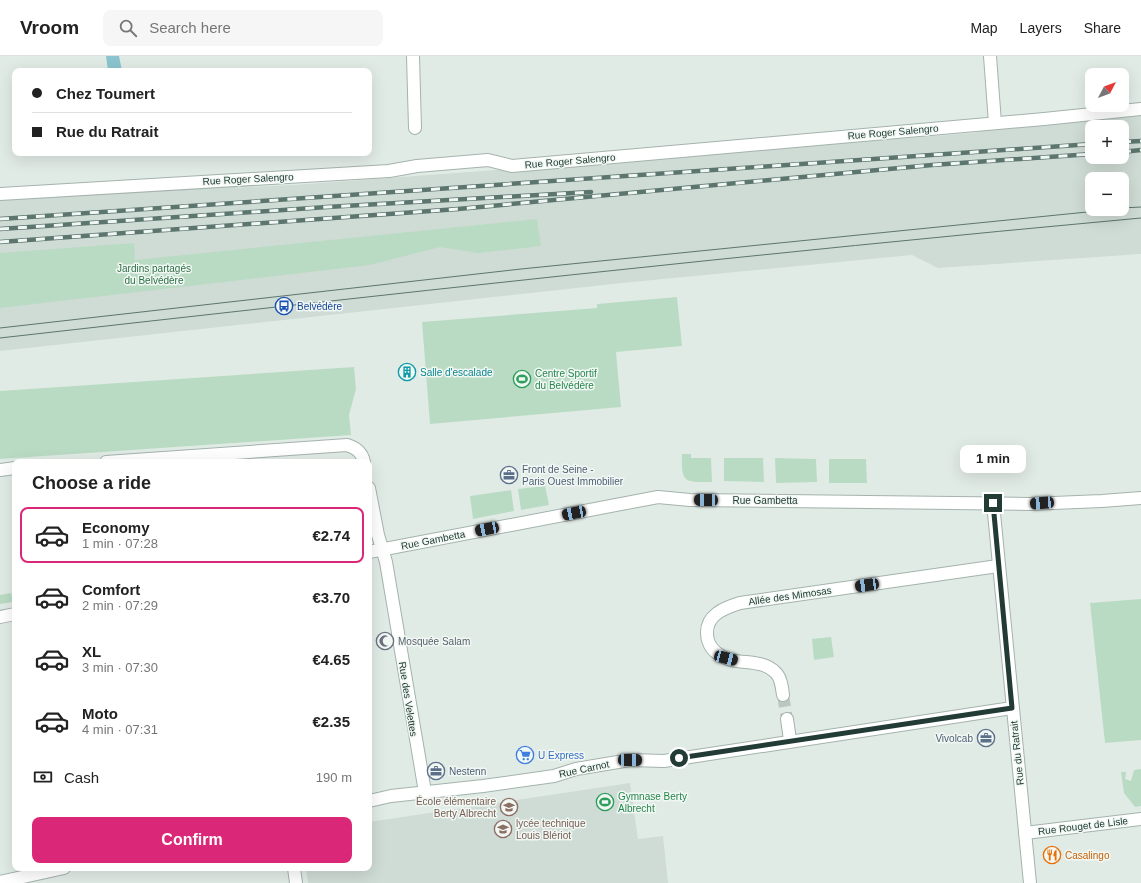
<!DOCTYPE html>
<meta charset="utf-8">
<style>
body{margin:0;font-family:Helvetica,sans-serif;background:#f6f6f6;color:#222;height:100vh;display:flex;flex-direction:column;font-size:15px;white-space:nowrap}
*{box-sizing:border-box;margin:0}
p{font-size:13px;color:#767676}
.icon{flex:none;width:22px;height:22px;fill:none;stroke:currentColor;stroke-width:2;stroke-linecap:round;stroke-linejoin:round}
.map{position:relative;flex:1;overflow:hidden}
.details{position:absolute;left:12px;top:403px;width:360px;height:412px;display:flex;flex-direction:column;background:#fff;border-radius:8px;box-shadow:0 4px 16px #0002}
.details>*{flex:none}
.hud{position:absolute;left:12px;top:12px;width:360px;height:88px;border-radius:8px;box-shadow:0 4px 16px #0002;display:grid;align-content:center;height:88px;padding:0 20px;background:#fff}
.needle{width:26px;rotate:49deg}
.buttons{position:absolute;left:1085px;top:12px;display:grid;gap:8px}
.buttons a{display:grid;place-items:center;width:44px;height:44px;border-radius:8px;background:#fff;box-shadow:0 4px 16px #0002;font-size:20px}
.end{position:absolute;width:18px;height:18px;margin:-9px;border:5px solid #223b34;background:#fff;box-shadow:0 0 0 2px #fff}
.from{border-radius:50%}
.bubble{position:absolute;height:28px;border-radius:8px;background:#fff;box-shadow:0 4px 16px #0002;font-size:13px;font-weight:700;line-height:28px;text-align:center}
.car{position:absolute;width:12px;height:24px;margin:-12px -6px;border-radius:5px;box-shadow:0 0 3px 1px #0007;background:linear-gradient(#222 24%,#8ab4d8 0 40%,#222 0 76%,#8ab4d8 0 86%,#222 0)}
.hud b{display:flex;align-items:center;gap:14px;height:38px;font-size:15px}
.hud b+b{border-top:1px solid #e0e0e0}
.hud i{width:10px;height:10px;background:#222}
ul{padding:0;list-style:none}
li{display:flex;align-items:center;gap:12px;height:56px;margin:0 8px 6px;padding:0 12px;border:2px solid transparent;border-radius:8px}
li div{flex:1}
li b{display:block;font-size:15px}
li em{font-style:normal;font-weight:700}
li.selected{border-color:#db2777}
li>.icon{width:36px;height:36px;stroke-width:1.5}
h2{padding:0 20px;font-size:18px;line-height:48px}
.pay{display:flex;align-items:center;gap:10px;height:44px;padding:0 20px;font-size:15px}
.pay p{margin-inline-start:auto}
.cta{display:flex;gap:8px;margin-top:auto;padding:8px 20px}
.cta a{flex:1;height:46px;border-radius:8px;background:#db2777;color:#fff;font-size:16px;font-weight:700;line-height:46px;text-align:center}
header{display:flex;align-items:center;gap:24px;box-sizing:border-box;height:56px;padding:0 20px;background:#fff;border-bottom:1px solid #e0e0e0}
header strong{font-size:19px}
nav{display:flex;gap:22px;margin-inline-start:auto;font-size:14px}
.search{width:280px;height:36px;background:#f6f6f6;display:flex;align-items:center;gap:10px;box-sizing:border-box;padding:0 14px;border-radius:8px;color:#767676;font-size:15px}
.map>svg:first-child{display:block}
</style>
<header>
<strong>Vroom</strong>
<div class="search"><svg class="icon" aria-label="search" viewBox="0 0 24 24"><circle cx="10" cy="10" r="6"/><path d="M15 15l6 6"/></svg>Search here</div>
<nav><a>Map</a><a>Layers</a><a>Share</a></nav>
</header>
<div class="map">
<svg width="1141" height="827" viewBox="0 0 1141 827">
<rect width="100%" height="100%" fill="#e1ebe6"/>
<g fill="#cfdbd5" fill-rule="evenodd">
<path d="M1141,56v142l-203,14 -26,-13 -290,28 -622,68v-153l294,-13 270,-20 409,-32 51,-10zM1092,71h30v30h-30zM1092,123h30v30h-30z"/>
<polygon points="630,727 638,783 663,780 668,827 308,827 306,812 369,812 369,766"/>
</g>
<g fill="#badbc3">
<polygon points="537,163 541,190 478,197 440,191 370,209 0,252 0,197 134,187 135,204"/>
<polygon points="677,241 682,290 616,296 621,351 430,368 422,266 597,252 597,248"/>
<polygon points="354,311 356,333 349,359 351,379 0,403 0,335"/>
<path d="M682,398h9v4h20l1,24c-27,0 -31,2 -30,-28z"/>
<polygon points="724,402 763,402 764,426 724,425"/>
<polygon points="775,402 816,403 817,426 776,427"/>
<polygon points="829,403 866,403 867,427 829,427"/>
<polygon points="545,430 549,449 521,454 518,433"/>
<polygon points="511,434 514,455 473,463 470,440"/>
<polygon points="11,537 13,546 0,548 0,539"/>
<polygon points="1141,543 1141,684 1105,687 1090,547"/>
<polygon points="831,581 834,601 814,604 812,583"/>
<polygon points="1141,713 1141,750 1135,751 1124,737 1121,716 1126,716 1125,723 1131,725 1134,714"/>
</g>
<polygon fill="#8bc4ce" points="106,0 119,0 122,15 108,15"/>
<g fill="none" stroke-linecap="round" stroke-linejoin="round">
<polyline stroke="#bbc8c2" stroke-width="12" stroke-dasharray="12 6" stroke-linecap="butt" points="783,639 787,663"/>
<defs>
<g id="street">
<polyline points="413,0 415,72"/>
<polyline points="990,0 995,67"/>
<polyline points="0,138 389,115 417,110 488,104 512,110 1044,63 1141,53"/>
<path d="M106,406l241,-17c9,3 15,7 17,17"/>
<polyline points="0,414 15,412"/>
<polyline points="369,432 378,479 386,506 425,736"/>
<polyline points="993,447 1030,827"/>
<polyline points="369,496 658,441 690,444 1029,448 1102,445 1141,442"/>
<polyline points="0,561 15,558"/>
<path d="M783,639c-1,-8 -2,-18 -8,-23 -15,-15 -42,-5 -58,-19 -6,-4 -10,-12 -10,-19 -1,-19 17,-26 33,-31l258,-37"/>
<polyline points="787,663 790,684"/>
<polyline points="369,745 391,740 483,730 554,720 576,713 630,704 664,705 1012,652"/>
<polyline points="1025,777 1141,763"/>
<polyline points="294,812 296,827"/>
<polyline points="0,826 64,812"/>
</g>
</defs>
<use href="#street" stroke="#a4b3ad" stroke-width="14"/>
<use href="#street" stroke="#fff" stroke-width="12"/>
<g stroke="#5c766f" stroke-width="1">
<polyline points="1122,152 1141,151"/>
<polyline points="0,272 521,213 1117,153"/>
<path d="M0,282c380,-43 760,-85 1141,-120"/>
</g>
<defs>
<g id="rail">
<polyline points="1122,86 1141,85"/>
<polyline points="1122,96 1141,94"/>
<polyline points="0,163 1092,88"/>
<polyline points="0,173 327,151 591,136"/>
<polyline points="0,186 458,153 932,109 1092,98"/>
</g>
</defs>
<use href="#rail" stroke="#5c766f" stroke-width="4.5"/>
<use href="#rail" stroke="#f1f8f4" stroke-width="3" stroke-dasharray="9" stroke-linecap="butt"/>
</g>
<g fill="none" stroke-linecap="round" stroke-linejoin="round">
<polyline stroke="#223b34" stroke-width="5" points="679,702 1012,652 993,447"/>
</g>
<defs>
<symbol id="bus-ring" viewBox="-11 -11 22 22"><circle r="9.5" fill="#f1f8f4" stroke="#1a4fb4" stroke-width="1.5"/><path d="M-5-6H5V4H4V6H2V4H-2V6H-4V4H-5ZM-3.5-4V0h7V-4ZM-3.5 1.2v1.5H-2V1.2ZM2 1.2v1.5H3.5V1.2Z" fill="#1a4fb4"/></symbol>
<symbol id="building-ring" viewBox="-11 -11 22 22"><circle r="9.5" fill="#f1f8f4" stroke="#0f9aa8" stroke-width="1.5"/><path d="M-4-6H4V6H1V3H-1V6H-4ZM-2.5-4.3h1.7v1.8h-1.7ZM.8-4.3h1.7v1.8H.8ZM-2.5-1h1.7V.8h-1.7ZM.8-1h1.7V.8H.8Z" fill="#0f9aa8"/></symbol>
<symbol id="stadium-ring" viewBox="-11 -11 22 22"><circle r="9.5" fill="#f1f8f4" stroke="#2e9e5b" stroke-width="1.5"/><path d="M0-5a6.5 5 0 1 0 0 10a6.5 5 0 1 0 0-10ZM-3.5-1.8h7v3.6h-7Z" fill="#2e9e5b"/></symbol>
<symbol id="office-ring" viewBox="-11 -11 22 22"><circle r="9.5" fill="#f1f8f4" stroke="#5c6f8a" stroke-width="1.5"/><path d="M-6-3h4V-5.5h4V-3h4V5H-6ZM-1-4.5V-3h2v-1.5ZM-6 0V1H6V0Z" fill="#5c6f8a"/></symbol>
<symbol id="mosque-ring" viewBox="-11 -11 22 22"><circle r="9.5" fill="#f1f8f4" stroke="#6b7280" stroke-width="1.5"/><path d="M3.5-4.9A6 6 0 1 0 3.5 4.9A5 5 0 1 1 3.5-4.9Z" fill="#6b7280"/></symbol>
<symbol id="supermarket-ring" viewBox="-11 -11 22 22"><circle r="9.5" fill="#f1f8f4" stroke="#3f7fe0" stroke-width="1.5"/><path d="M-6-5.5h2.5l.6 2H6L4.5 2H-2.5L-4.4-4H-6ZM-1.5 3.2a1.3 1.3 0 1 0 .1 0ZM3 3.2a1.3 1.3 0 1 0 .1 0Z" fill="#3f7fe0"/></symbol>
<symbol id="school-ring" viewBox="-11 -11 22 22"><circle r="9.5" fill="#f1f8f4" stroke="#8d6e63" stroke-width="1.5"/><path d="M0-5L7-2L0 1L-7-2ZM-4 1L0 2.5L4 1V4Q0 6-4 4Z" fill="#8d6e63"/></symbol>
<symbol id="restaurant-ring" viewBox="-11 -11 22 22"><circle r="9.5" fill="#f1f8f4" stroke="#e8710a" stroke-width="1.5"/><path d="M-5-6h1v4h1v-4h1v4h1v-4h1v5L-1.5 .5V6h-2V.5L-5-1ZM5-6V6H3V1.5H1.5Q1.5-4 5-6Z" fill="#e8710a"/></symbol>
</defs>
<g fill-rule="evenodd">
<use href="#bus-ring" x="274" y="240" width="20" height="20"/>
<use href="#building-ring" x="397" y="306" width="20" height="20"/>
<use href="#stadium-ring" x="512" y="313" width="20" height="20"/>
<use href="#office-ring" x="499" y="409" width="20" height="20"/>
<use href="#mosque-ring" x="375" y="575" width="20" height="20"/>
<use href="#office-ring" x="976" y="672" width="20" height="20"/>
<use href="#supermarket-ring" x="515" y="689" width="20" height="20"/>
<use href="#office-ring" x="426" y="705" width="20" height="20"/>
<use href="#stadium-ring" x="595" y="736" width="20" height="20"/>
<use href="#school-ring" x="499" y="741" width="20" height="20"/>
<use href="#school-ring" x="493" y="763" width="20" height="20"/>
<use href="#restaurant-ring" x="1042" y="789" width="20" height="20"/>
</g>
<g text-anchor="middle" dominant-baseline="central" stroke-width="3" stroke-linejoin="round" paint-order="stroke">
<g font-size="10" fill="#223b34" stroke="#f1f8f4">
<text transform="translate(893 76) rotate(-5)">Rue Roger Salengro</text>
<text transform="translate(570 105) rotate(-5)">Rue Roger Salengro</text>
<text transform="translate(248 123) rotate(-3)">Rue Roger Salengro</text>
<text x="765" y="444">Rue Gambetta</text>
<text transform="translate(433 484) rotate(-11)">Rue Gambetta</text>
<text transform="translate(790 540) rotate(-8)">Allée des Mimosas</text>
<text transform="translate(408 643) rotate(81)">Rue des Velettes</text>
<text transform="translate(1017 697) rotate(-96)">Rue du Ratrait</text>
<text transform="translate(584 713) rotate(-12)">Rue Carnot</text>
<text transform="translate(1083 770) rotate(-7)">Rue Rouget de Lisle</text>
</g>
<g font-size="10" fill="#2e7047" stroke="#f1f8f4">
<text x="154" y="212">Jardins partagés<tspan x="154" dy="12">du Belvédère</tspan></text>
</g>
<g font-size="10" fill="#164399" stroke="#f1f8f4" text-anchor="start">
<text x="297" y="250">Belvédère</text>
</g>
<g font-size="10" fill="#0d838f" stroke="#f1f8f4" text-anchor="start">
<text x="420" y="316">Salle d'escalade</text>
</g>
<g font-size="10" fill="#27864d" stroke="#f1f8f4" text-anchor="start">
<text x="535" y="317">Centre Sportif<tspan x="535" dy="12">du Belvédère</tspan></text>
<text x="618" y="740">Gymnase Berty<tspan x="618" dy="12">Albrecht</tspan></text>
</g>
<g font-size="10" fill="#4e5e75" stroke="#f1f8f4" text-anchor="start">
<text x="522" y="413">Front de Seine -<tspan x="522" dy="12">Paris Ouest Immobilier</tspan></text>
<text x="973" y="682" text-anchor="end">Vivolcab</text>
<text x="449" y="715">Nestenn</text>
</g>
<g font-size="10" fill="#5b616d" stroke="#f1f8f4" text-anchor="start">
<text x="398" y="585">Mosquée Salam</text>
</g>
<g font-size="10" fill="#366cbe" stroke="#f1f8f4" text-anchor="start">
<text x="538" y="699">U Express</text>
</g>
<g font-size="10" fill="#785e54" stroke="#f1f8f4" text-anchor="end">
<text x="496" y="745">École élémentaire<tspan x="496" dy="12">Berty Albrecht</tspan></text>
<text x="516" y="767" text-anchor="start">lycée technique<tspan x="516" dy="12">Louis Blériot</tspan></text>
</g>
<g font-size="10" fill="#c56008" stroke="#f1f8f4" text-anchor="start">
<text x="1065" y="799">Casalingo</text>
</g>
</g>
</svg>
<div class="buttons">
<a><svg class="needle" viewBox="-14 -14 28 28"><path d="M0-13l5 13h-10z" fill="#e53935"/><path d="M0 13l5-13h-10z" fill="#767676"/></svg></a>
<a>+</a>
<a>−</a>
</div>
<i class="end from" style="left:679px;top:702px"></i>
<i class="end" style="left:993px;top:447px"></i>
<div class="bubble" style="left:960px;top:389px;width:66px">1 min</div>
<i class="car" style="left:706px;top:444px;rotate:271deg"></i>
<i class="car" style="left:1042px;top:447px;rotate:266deg"></i>
<i class="car" style="left:574px;top:457px;rotate:259deg"></i>
<i class="car" style="left:487px;top:473px;rotate:259deg"></i>
<i class="car" style="left:867px;top:529px;rotate:262deg"></i>
<i class="car" style="left:726px;top:602px;rotate:105deg"></i>
<i class="car" style="left:630px;top:704px;rotate:91deg"></i>
<div class="hud">
<b><i class="from"></i>Chez Toumert</b>
<b><i></i>Rue du Ratrait</b>
</div>
<section class="details">
<h2>Choose a ride</h2>
<ul>
<li class="selected"><svg class="icon" aria-label="car" viewBox="0 0 24 24"><path d="M5 17H2v-5l4-1 3-4h7l3 4 3 1v5h-3M9 17h6M6 11h13"/><circle cx="7" cy="17" r="2"/><circle cx="17" cy="17" r="2"/></svg><div><b>Economy</b><p>1 min · 07:28</p></div><em>€2.74</em></li>
<li><svg class="icon" aria-label="car" viewBox="0 0 24 24"><path d="M5 17H2v-5l4-1 3-4h7l3 4 3 1v5h-3M9 17h6M6 11h13"/><circle cx="7" cy="17" r="2"/><circle cx="17" cy="17" r="2"/></svg><div><b>Comfort</b><p>2 min · 07:29</p></div><em>€3.70</em></li>
<li><svg class="icon" aria-label="car" viewBox="0 0 24 24"><path d="M5 17H2v-5l4-1 3-4h7l3 4 3 1v5h-3M9 17h6M6 11h13"/><circle cx="7" cy="17" r="2"/><circle cx="17" cy="17" r="2"/></svg><div><b>XL</b><p>3 min · 07:30</p></div><em>€4.65</em></li>
<li><svg class="icon" aria-label="car" viewBox="0 0 24 24"><path d="M5 17H2v-5l4-1 3-4h7l3 4 3 1v5h-3M9 17h6M6 11h13"/><circle cx="7" cy="17" r="2"/><circle cx="17" cy="17" r="2"/></svg><div><b>Moto</b><p>4 min · 07:31</p></div><em>€2.35</em></li>
</ul>
<div class="pay"><svg class="icon" aria-label="cash" viewBox="0 0 24 24"><path d="M3 7h18v10H3z"/><circle cx="12" cy="12" r="2"/></svg>Cash<p>190 m</p></div>
<div class="cta"><a>Confirm</a></div>
</section>
</div>
